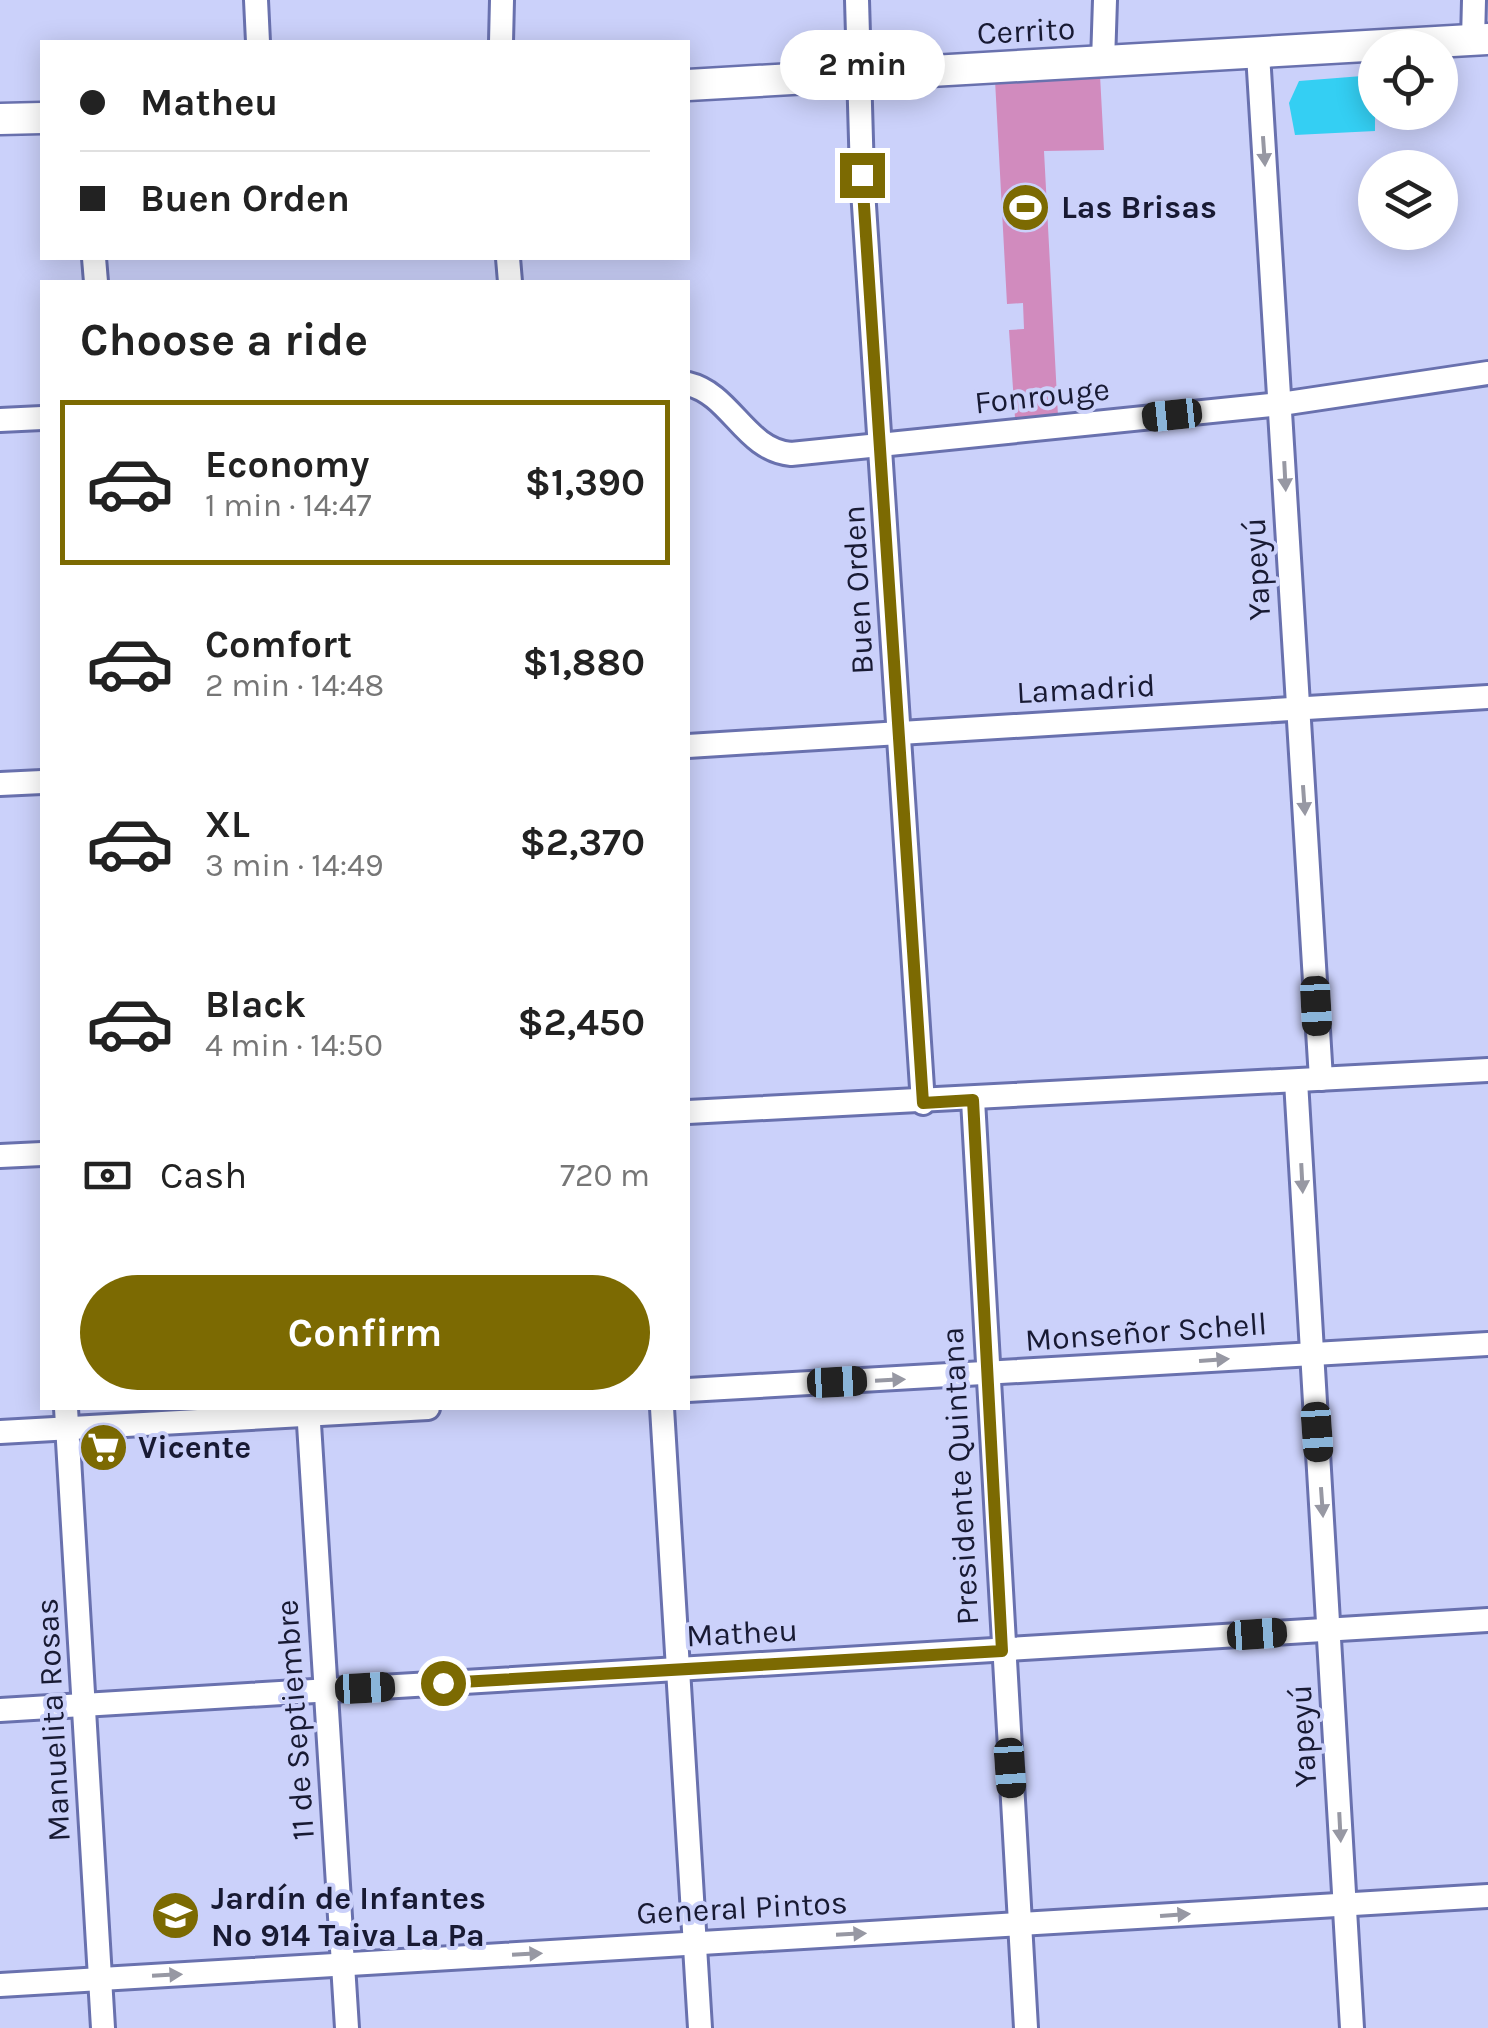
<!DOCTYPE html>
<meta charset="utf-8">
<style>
body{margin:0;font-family:Karla,sans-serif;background:#f2f2f2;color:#222;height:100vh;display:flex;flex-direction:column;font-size:38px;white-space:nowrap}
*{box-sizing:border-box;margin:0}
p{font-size:32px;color:#767676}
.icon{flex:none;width:55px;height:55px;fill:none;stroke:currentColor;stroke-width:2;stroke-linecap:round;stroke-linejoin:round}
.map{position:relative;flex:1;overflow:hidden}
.drawer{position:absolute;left:40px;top:280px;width:650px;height:1130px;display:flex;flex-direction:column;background:#fff;border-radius:0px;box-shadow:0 5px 25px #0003}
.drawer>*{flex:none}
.top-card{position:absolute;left:40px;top:40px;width:650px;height:220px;border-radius:0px;box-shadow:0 5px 25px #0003;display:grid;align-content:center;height:220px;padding:0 40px;background:#fff}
.tools{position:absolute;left:1358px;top:30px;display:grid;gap:20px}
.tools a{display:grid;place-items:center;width:100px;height:100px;border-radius:50%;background:#fff;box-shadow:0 5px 25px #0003;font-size:50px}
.end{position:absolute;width:45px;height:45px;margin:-22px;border:12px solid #7c6a02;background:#fff;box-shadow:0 0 0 5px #fff}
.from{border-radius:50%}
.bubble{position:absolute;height:70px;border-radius:35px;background:#fff;box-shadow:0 5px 25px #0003;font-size:32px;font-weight:700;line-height:70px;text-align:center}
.car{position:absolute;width:30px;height:60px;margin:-30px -15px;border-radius:12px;box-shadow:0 0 8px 2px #0007;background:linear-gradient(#222 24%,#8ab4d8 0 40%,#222 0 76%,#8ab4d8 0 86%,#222 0)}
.top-card b{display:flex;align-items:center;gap:35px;height:95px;font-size:38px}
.top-card b+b{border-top:2px solid #e0e0e0}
.top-card i{width:25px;height:25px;background:#222}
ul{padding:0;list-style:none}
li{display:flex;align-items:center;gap:30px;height:165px;margin:0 20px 15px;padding:0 20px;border:5px solid transparent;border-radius:0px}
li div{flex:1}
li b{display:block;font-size:38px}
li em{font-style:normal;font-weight:700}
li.current{border-color:#7c6a02}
li>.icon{width:90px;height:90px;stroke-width:1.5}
h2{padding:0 40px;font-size:45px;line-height:120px}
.pay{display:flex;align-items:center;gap:25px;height:110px;padding:0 40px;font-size:38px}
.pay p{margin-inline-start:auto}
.primary-button{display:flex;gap:20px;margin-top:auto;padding:20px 40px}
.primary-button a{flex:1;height:115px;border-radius:60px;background:#7c6a02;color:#fff;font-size:40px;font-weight:700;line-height:115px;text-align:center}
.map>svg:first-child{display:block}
</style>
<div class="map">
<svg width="1488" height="2028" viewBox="0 0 1488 2028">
<rect width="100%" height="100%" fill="#cbd1fa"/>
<polygon fill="#d18bbe" points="1100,75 1104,150 1044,151 1058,416 1015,418 1009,330 1024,329 1023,303 1007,304 995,80"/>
<polygon fill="#34cff3" points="1375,75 1375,131 1295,135 1289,103 1299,81"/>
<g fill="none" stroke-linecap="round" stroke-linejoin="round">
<defs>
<g id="minor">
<polyline points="256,0 258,42"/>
<polyline points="857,0 862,175 923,1103"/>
<polyline points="1473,40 1474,0"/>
<polyline points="501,42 502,0"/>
<polyline points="1258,54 1321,1079"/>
<polyline points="1103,62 1105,0"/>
<polyline points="94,258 96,282"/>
<polyline points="508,258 510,282"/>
<path d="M688,384c43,10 57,66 103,70l490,-50 207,-31"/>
<polyline points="0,420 42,418"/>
<polyline points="688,746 1488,697"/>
<polyline points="0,784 42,782"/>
<polyline points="1296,1081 1352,2028"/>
<polyline points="973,1100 1026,2028"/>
<polyline points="688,1112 1488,1070"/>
<polyline points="0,1156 42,1154"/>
<polyline points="688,1390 1488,1344"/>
<polyline points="66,1408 103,2028"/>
<polyline points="308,1408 347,2028"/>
<polyline points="662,1408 700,2028"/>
<polyline points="0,1432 428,1408"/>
<polyline points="0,1710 1488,1620"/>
<polyline points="0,1985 1488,1896"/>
</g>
<g id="secondary">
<polyline points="688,85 1488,39"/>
<polyline points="0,119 42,118"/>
</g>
</defs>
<use href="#minor" stroke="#6971ae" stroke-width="28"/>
<use href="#secondary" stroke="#6971ae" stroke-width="35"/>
<use href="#minor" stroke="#fff" stroke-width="22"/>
<use href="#secondary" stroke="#fff" stroke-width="30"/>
</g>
<defs><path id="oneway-solid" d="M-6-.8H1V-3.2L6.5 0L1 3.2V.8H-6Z" transform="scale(2.5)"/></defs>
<g fill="#9798a3">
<use href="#oneway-solid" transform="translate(1264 151) rotate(86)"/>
<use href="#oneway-solid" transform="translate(1285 476) rotate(87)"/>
<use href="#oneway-solid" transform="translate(1304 800) rotate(86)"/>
<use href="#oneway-solid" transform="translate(1302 1178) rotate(87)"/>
<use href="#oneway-solid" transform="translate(1214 1360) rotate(-4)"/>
<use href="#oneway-solid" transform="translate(890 1380) rotate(-3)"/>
<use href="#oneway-solid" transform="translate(1322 1502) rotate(86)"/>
<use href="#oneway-solid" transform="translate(1340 1827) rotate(87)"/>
<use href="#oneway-solid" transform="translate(1175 1915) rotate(-4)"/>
<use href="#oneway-solid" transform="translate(851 1934) rotate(-3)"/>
<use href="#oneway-solid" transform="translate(527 1954) rotate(-3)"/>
<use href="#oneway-solid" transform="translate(167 1975) rotate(-3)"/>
</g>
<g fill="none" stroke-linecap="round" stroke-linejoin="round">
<polyline stroke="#7c6a02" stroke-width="12" points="443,1683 1002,1651 973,1100 923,1103 862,175"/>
</g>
<defs>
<symbol id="stadium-disc" viewBox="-11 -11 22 22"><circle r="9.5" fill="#7c6a02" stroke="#cbd1fa"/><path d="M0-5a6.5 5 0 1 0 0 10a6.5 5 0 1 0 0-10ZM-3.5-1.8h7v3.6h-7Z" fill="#fff"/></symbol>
<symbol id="supermarket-disc" viewBox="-11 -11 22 22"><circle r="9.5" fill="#7c6a02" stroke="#cbd1fa"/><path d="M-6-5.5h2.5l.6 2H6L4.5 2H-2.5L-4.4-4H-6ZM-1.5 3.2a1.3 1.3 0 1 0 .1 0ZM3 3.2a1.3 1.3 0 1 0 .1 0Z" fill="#fff"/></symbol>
<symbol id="school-disc" viewBox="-11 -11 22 22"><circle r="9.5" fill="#7c6a02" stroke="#cbd1fa"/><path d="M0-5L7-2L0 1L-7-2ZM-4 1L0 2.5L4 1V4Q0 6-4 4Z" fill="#fff"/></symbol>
</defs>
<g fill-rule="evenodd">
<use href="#stadium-disc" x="998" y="180" width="55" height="55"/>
<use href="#supermarket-disc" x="76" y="1420" width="55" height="55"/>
<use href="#school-disc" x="148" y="1888" width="55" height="55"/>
</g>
<g text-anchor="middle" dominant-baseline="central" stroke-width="8" stroke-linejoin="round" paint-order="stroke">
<g font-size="32" fill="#181a33" stroke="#cbd1fa">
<text transform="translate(1026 31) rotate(-3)">Cerrito</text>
<text transform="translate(1042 396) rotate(-6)">Fonrouge</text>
<text transform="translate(1257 569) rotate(-93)">Yapeyú</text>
<text transform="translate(858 590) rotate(-93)">Buen Orden</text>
<text transform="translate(1086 689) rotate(-3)">Lamadrid</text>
<text transform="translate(1146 1332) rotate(-4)">Monseñor Schell</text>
<text transform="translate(960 1476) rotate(-93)">Presidente Quintana</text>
<text transform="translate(742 1633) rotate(-3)">Matheu</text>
<text transform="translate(53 1720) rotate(-93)">Manuelita Rosas</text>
<text transform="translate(295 1720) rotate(-94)">11 de Septiembre</text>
<text transform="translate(1303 1736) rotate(-93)">Yapeyú</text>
<text transform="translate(742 1908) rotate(-3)">General Pintos</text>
</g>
<g font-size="32" font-weight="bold" fill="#181a33" stroke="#cbd1fa" text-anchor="start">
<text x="1061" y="207">Las Brisas</text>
<text x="138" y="1447">Vicente</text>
<text x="211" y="1898">Jardín de Infantes<tspan x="211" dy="37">Nº 914 Taiva La Pa</tspan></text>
</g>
</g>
</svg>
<div class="tools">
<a><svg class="icon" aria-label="locate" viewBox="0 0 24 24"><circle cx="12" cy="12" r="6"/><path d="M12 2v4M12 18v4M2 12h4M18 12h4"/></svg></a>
<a><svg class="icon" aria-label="layers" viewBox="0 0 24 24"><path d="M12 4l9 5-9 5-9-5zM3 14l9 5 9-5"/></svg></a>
</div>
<i class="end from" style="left:443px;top:1683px"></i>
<i class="end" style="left:862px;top:175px"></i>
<div class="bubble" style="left:780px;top:30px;width:165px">2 min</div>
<i class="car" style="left:1172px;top:415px;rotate:264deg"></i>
<i class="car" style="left:1316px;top:1006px;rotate:177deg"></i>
<i class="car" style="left:837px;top:1382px;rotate:87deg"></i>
<i class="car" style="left:1317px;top:1432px;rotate:176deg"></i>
<i class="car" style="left:1257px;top:1634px;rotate:86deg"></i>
<i class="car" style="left:365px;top:1688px;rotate:87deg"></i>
<i class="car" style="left:1010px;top:1768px;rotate:176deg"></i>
<div class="top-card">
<b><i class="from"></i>Matheu</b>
<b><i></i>Buen Orden</b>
</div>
<section class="drawer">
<h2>Choose a ride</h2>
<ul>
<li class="current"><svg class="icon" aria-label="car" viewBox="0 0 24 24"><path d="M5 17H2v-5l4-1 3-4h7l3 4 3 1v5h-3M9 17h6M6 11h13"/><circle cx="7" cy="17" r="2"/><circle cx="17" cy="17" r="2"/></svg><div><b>Economy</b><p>1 min · 14:47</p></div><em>$1,390</em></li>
<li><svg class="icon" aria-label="car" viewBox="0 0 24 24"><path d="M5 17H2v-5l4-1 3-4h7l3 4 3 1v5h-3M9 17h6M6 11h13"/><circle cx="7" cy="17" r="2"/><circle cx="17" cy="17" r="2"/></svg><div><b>Comfort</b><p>2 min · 14:48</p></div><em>$1,880</em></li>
<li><svg class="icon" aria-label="car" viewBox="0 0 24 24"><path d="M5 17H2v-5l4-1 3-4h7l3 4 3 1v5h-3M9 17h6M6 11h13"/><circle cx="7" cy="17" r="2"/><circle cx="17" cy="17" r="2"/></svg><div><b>XL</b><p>3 min · 14:49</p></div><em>$2,370</em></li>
<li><svg class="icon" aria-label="car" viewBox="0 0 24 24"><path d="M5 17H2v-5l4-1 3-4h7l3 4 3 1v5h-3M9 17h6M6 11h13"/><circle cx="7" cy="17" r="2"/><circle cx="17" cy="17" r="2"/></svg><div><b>Black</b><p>4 min · 14:50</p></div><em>$2,450</em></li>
</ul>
<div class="pay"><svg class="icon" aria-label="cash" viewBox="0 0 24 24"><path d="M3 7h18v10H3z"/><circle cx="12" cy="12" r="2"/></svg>Cash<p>720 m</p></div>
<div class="primary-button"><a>Confirm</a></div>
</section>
</div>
